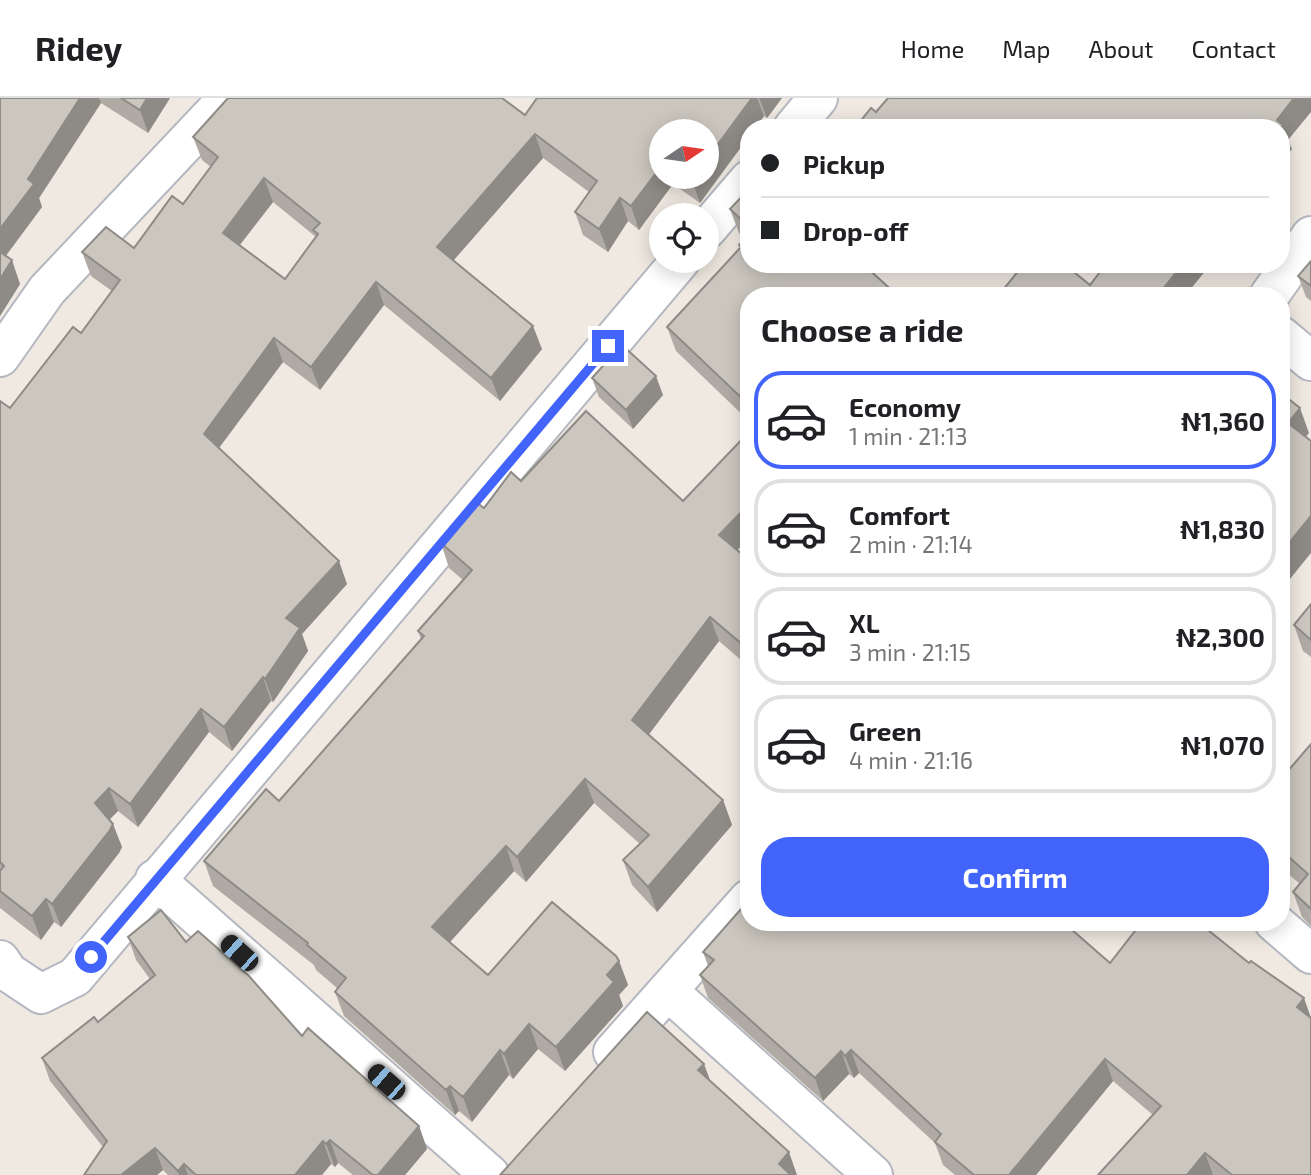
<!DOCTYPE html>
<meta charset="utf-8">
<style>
body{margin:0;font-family:"Exo 2",sans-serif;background:#f2f2f2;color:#202124;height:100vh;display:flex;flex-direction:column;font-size:26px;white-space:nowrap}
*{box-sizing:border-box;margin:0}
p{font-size:23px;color:#757577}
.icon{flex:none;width:38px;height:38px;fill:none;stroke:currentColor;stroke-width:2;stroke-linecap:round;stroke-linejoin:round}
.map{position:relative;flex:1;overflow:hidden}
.details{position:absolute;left:740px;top:189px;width:550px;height:644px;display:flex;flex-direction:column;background:#fff;border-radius:28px;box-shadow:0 4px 18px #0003}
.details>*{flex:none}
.hud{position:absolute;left:740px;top:21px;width:550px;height:154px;border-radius:28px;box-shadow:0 4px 18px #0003;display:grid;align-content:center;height:154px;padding:0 21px;background:#fff}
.needle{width:46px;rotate:77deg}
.controls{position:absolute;left:649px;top:21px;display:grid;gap:14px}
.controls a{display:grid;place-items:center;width:70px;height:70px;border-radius:50%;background:#fff;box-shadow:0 4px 18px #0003;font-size:35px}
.end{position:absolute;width:32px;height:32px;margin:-16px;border:9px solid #4264fb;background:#fff;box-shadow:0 0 0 4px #fff}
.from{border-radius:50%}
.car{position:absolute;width:21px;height:42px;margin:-21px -10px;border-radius:9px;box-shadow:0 0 5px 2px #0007;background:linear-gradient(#222 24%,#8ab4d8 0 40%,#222 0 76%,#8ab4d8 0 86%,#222 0)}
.hud b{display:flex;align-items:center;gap:24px;height:66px;font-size:26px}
.hud b+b{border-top:2px solid #e0e0e0}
.hud i{width:18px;height:18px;background:#202124}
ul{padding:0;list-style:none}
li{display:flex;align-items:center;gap:21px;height:98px;margin:0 14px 10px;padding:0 7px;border:4px solid #e0e0e0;border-radius:28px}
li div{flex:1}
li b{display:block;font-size:26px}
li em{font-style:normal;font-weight:700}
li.active{border-color:#4264fb}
li>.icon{width:63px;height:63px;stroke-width:1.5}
h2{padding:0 21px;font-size:32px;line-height:84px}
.action{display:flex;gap:14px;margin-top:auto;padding:14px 21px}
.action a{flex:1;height:80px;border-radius:28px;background:#4264fb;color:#fff;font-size:28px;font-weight:700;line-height:80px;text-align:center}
header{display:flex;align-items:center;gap:42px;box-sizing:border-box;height:98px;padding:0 35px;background:#fff;border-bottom:2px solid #e0e0e0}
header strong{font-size:33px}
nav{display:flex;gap:38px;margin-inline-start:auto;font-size:24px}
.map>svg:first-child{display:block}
</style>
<header>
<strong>Ridey</strong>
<nav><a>Home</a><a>Map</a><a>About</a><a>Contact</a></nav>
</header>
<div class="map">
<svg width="1311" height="1077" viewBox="0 0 1311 1077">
<rect width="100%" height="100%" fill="#efe9e1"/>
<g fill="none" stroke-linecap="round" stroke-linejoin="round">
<defs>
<g id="street">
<polyline points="793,30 818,0"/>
<polyline points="707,131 749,82"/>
<polyline points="1269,198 1311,138"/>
<polyline points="1281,238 1311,263"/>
<polyline points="0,259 47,192 228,0"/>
<polyline points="155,781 490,1077"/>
<polyline points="1274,824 1311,856"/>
<polyline points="0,862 8,874 41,896 75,879 680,163"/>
<polyline points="668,893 873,1077"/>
<polyline points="613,954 749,801"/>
</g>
</defs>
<use href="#street" stroke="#b4b7c1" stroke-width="42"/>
<use href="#street" stroke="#fff" stroke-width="38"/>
</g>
<g fill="#afaba4" fill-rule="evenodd">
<polygon points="0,0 170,0 148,35 101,5 39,100 42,109 6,158 20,186 0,218"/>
<path d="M537,0h245l-15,20 -3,-2 -64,87 -27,-19 -34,46 -11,-9 -20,31 -25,-17 -8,-23 14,-20 -46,-34 -89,102 88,89 -42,52 -116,-96 -64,85 -37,-28 -64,86 128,136 -45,50 6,17 -35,51 -2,-1 -39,50 -23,-19 -71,95 -20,-16 -9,9 13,27 -3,6 -58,74 -7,-5 -13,18 -41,-32v-507l10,7 71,-75 31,-42 -21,-15 -9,-24 52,-4 49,-44 28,-37 -9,-7 -9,-23 332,-22zM662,33l45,46h-45zM273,104l43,35 -31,42 -45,-34z"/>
<polygon points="749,91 749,323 676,253 667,229 740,150 739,147 745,141 739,135 730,111"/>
<polygon points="1311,163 1311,203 1306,199 1298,178"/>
<polygon points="968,166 987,166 979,175"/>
<polygon points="592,280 663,297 633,331 599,299"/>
<polygon points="521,383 683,403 749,462 749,569 719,543 648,637 723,702 732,727 657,814 632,787 623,762 640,746 594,705 526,784 514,773 450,844 488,877 619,863 628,887 619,897 623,908 565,973 538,951 513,981 509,977 472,1024 459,1013 455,1017 344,918 335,894 337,890 316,872 314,867 213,788 204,763 279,703 421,541 418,533 463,482 449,470 441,445 484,410"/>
<polygon points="1311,506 1311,559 1303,553 1294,527"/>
<polygon points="1311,646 1311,828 1302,819 1293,794 1300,786 1281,770 1281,681"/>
<polygon points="1063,824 1311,1077 1098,1077 1153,1017 1113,983 1036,1077 955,1077 943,1067 935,1045 859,975 854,980 849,976 823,1003 708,900 700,877 708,868 703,854"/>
<polygon points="128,839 186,844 302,938 419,1028 427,1051 405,1077 353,1077 338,1065 335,1069 331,1066 322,1077 168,1077 163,1072 157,1077 84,1077 103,1049 50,983 42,960 98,924 150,881 136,862"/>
</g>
<g fill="#8e8b86">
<polygon points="80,0 99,0 101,5 39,100 42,109 0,165 0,131 28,81"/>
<polygon points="147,0 170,0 148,35 140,12"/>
<polygon points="752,0 757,0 764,18 755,30 749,30 749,38 700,105 692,82 694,79 707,79 707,61"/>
<polygon points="759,0 782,0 767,20"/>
<polygon points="1294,0 1311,0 1311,14 1288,42 1292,51 1281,64 1281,30 1277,22"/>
<polygon points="535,36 543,60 445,172 437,149"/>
<polygon points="662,67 662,79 670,79 673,86 639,132 631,108"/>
<polygon points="264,80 273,104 231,158 223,135"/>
<polygon points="620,100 628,123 608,154 599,131"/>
<polygon points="12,162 20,186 0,218 0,181"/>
<polygon points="976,166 987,166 979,175"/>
<polygon points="1183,166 1211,166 1185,198 1164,198 1162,192"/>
<polygon points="376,184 384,207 320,292 311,269"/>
<polygon points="533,228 542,251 500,303 491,280"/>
<polygon points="274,240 283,264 212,359 204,336"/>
<polygon points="656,278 663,297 633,331 626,312"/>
<polygon points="1300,310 1309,335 1297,350 1288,325"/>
<polygon points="749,406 749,440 728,462 719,437"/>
<polygon points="1311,418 1311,455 1281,492 1281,455"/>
<polygon points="339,463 347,486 302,536 308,553 273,604 265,581 286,520"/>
<polygon points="710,519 719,543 641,647 632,622"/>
<polygon points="263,579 271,603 232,653 224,629"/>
<polygon points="201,611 209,634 138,729 130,706"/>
<polygon points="585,681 594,705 526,784 517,759"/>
<polygon points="109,690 118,713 103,728 95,705"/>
<polygon points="723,702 732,727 657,814 648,789"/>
<polygon points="113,726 122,749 119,755 61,829 52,806"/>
<polygon points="506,748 514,773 441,854 432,829"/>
<polygon points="46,801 54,824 41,842 32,818"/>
<polygon points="619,863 628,887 619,897 623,908 565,973 556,949 607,877"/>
<polygon points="1304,900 1311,920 1297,909"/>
<polygon points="529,926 538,951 513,981 504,956"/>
<polygon points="500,952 509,977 472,1024 463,999"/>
<polygon points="851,952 859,975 854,980 845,958"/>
<polygon points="841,953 849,976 823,1003 815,980"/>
<polygon points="1105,961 1113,983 1036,1077 1009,1077"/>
<polygon points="704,966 713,990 698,972"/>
<polygon points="450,988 459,1013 455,1017 446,992"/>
<polygon points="419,1028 427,1051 405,1077 378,1077"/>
<polygon points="330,1042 338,1065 335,1069 326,1046"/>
<polygon points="323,1043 331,1066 322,1077 295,1077"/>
<polygon points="155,1050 163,1072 157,1077 121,1077"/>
<polygon points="789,1054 797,1077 783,1077 779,1066"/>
<polygon points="1205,1055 1213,1077 1187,1077"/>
<polygon points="184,1066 188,1077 179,1077 178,1073"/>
</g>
<g fill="#cbc7bf" stroke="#8e8b86" stroke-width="2" fill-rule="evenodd">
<polygon points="0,0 80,0 28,81 34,86 0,131"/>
<polygon points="121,0 147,0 140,12"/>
<path d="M228,0h274l23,17 12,-17h215l-45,61v-28h-45v34l-31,41 -11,-8 -21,31 -24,-17 22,-31 -62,-47 -98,113 96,79 -42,52 -115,-96 -65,85 -37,-29 -70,96 135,127 -53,57 14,10 -35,51 -2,-2 -39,50 -23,-18 -71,95 -21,-16 -14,15 18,21 -3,6 -58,74 -6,-5 -14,17 -32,-25v-20l4,-5 -4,-4v-461l10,7 63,-81 8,6 39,-53 -38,-28 24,-25 28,21 38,-52 11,8 35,-47 -25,-20zM264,80l56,45 -7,7 5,4 -33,45 -62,-46z"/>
<polygon points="888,0 1294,0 1277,22 1283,27 1281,30 855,30 871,10 876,14"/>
<polygon points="749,91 749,129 730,111"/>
<polygon points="749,136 749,166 863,166 898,198 749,198 749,307 667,229 741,149 739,147"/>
<polygon points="0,154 12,162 0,181"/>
<polygon points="1311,163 1311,188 1298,178"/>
<polygon points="1024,166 1064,166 1090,187 1106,166 1183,166 1162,192 1169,198 998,198"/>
<polygon points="622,247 656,278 626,312 592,280"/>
<polygon points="1281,295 1300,310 1288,325 1311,343 1311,418 1281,455"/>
<polygon points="586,313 683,403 749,334 749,406 719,437 749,462 749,552 710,519 632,622 723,702 648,789 623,762 649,737 585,681 517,759 506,748 432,829 488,877 552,804 616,858 619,863 607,877 614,884 556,949 529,926 504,956 500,952 463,999 450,988 446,992 335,894 346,880 307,847 308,845 204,763 266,691 279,703 424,538 418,533 472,472 441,445 476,404 484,410 511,374 521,383"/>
<polygon points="1311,506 1311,542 1294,527"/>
<polygon points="1311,646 1311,811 1293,794 1308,776 1281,752 1281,681"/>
<polygon points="749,802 749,824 1063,824 1110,865 1142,824 1198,824 1249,865 1251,863 1304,900 1297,909 1311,920 1311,1077 1232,1077 1205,1055 1187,1077 1098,1077 1161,1008 1105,961 1009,1077 974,1077 935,1044 941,1036 851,952 845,958 841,953 815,980 700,877 714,862 703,854"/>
<polygon points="161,812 186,844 198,833 249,878 302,938 308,930 419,1028 378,1077 373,1077 330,1042 326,1046 323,1043 295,1077 196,1077 184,1066 178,1073 155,1050 121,1077 84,1077 107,1043 42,960 94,919 98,924 155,877 128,839"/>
<polygon points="647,914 704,966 698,972 789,1054 779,1066 791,1077 500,1077"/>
</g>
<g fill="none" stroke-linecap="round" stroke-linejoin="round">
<polyline stroke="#4264fb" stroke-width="9" points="91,859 608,248"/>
</g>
</svg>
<div class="controls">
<a><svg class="needle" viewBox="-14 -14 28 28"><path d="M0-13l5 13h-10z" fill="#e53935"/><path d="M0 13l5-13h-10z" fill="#757577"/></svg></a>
<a><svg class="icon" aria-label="locate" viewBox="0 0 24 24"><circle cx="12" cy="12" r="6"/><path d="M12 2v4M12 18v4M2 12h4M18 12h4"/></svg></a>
</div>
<i class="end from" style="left:91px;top:859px"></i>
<i class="end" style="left:608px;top:248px"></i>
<i class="car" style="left:239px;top:855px;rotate:312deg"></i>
<i class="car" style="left:386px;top:984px;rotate:311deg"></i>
<div class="hud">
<b><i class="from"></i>Pickup</b>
<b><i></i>Drop-off</b>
</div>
<section class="details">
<h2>Choose a ride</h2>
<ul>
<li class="active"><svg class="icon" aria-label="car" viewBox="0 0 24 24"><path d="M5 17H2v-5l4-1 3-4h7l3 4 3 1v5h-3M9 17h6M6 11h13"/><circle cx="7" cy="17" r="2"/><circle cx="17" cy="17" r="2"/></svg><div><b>Economy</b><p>1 min · 21:13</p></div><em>₦1,360</em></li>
<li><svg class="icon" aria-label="car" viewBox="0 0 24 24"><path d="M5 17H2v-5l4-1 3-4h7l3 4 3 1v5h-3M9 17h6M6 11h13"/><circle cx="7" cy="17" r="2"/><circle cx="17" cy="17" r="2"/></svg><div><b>Comfort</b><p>2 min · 21:14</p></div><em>₦1,830</em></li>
<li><svg class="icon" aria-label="car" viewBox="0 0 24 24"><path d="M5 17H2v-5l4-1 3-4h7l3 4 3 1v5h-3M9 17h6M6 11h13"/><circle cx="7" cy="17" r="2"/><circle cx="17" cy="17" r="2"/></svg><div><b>XL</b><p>3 min · 21:15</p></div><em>₦2,300</em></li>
<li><svg class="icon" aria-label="car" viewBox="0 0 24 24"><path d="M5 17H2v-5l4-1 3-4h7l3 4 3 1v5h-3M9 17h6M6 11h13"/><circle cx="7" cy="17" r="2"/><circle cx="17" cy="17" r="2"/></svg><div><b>Green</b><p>4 min · 21:16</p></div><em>₦1,070</em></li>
</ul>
<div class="action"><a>Confirm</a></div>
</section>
</div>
